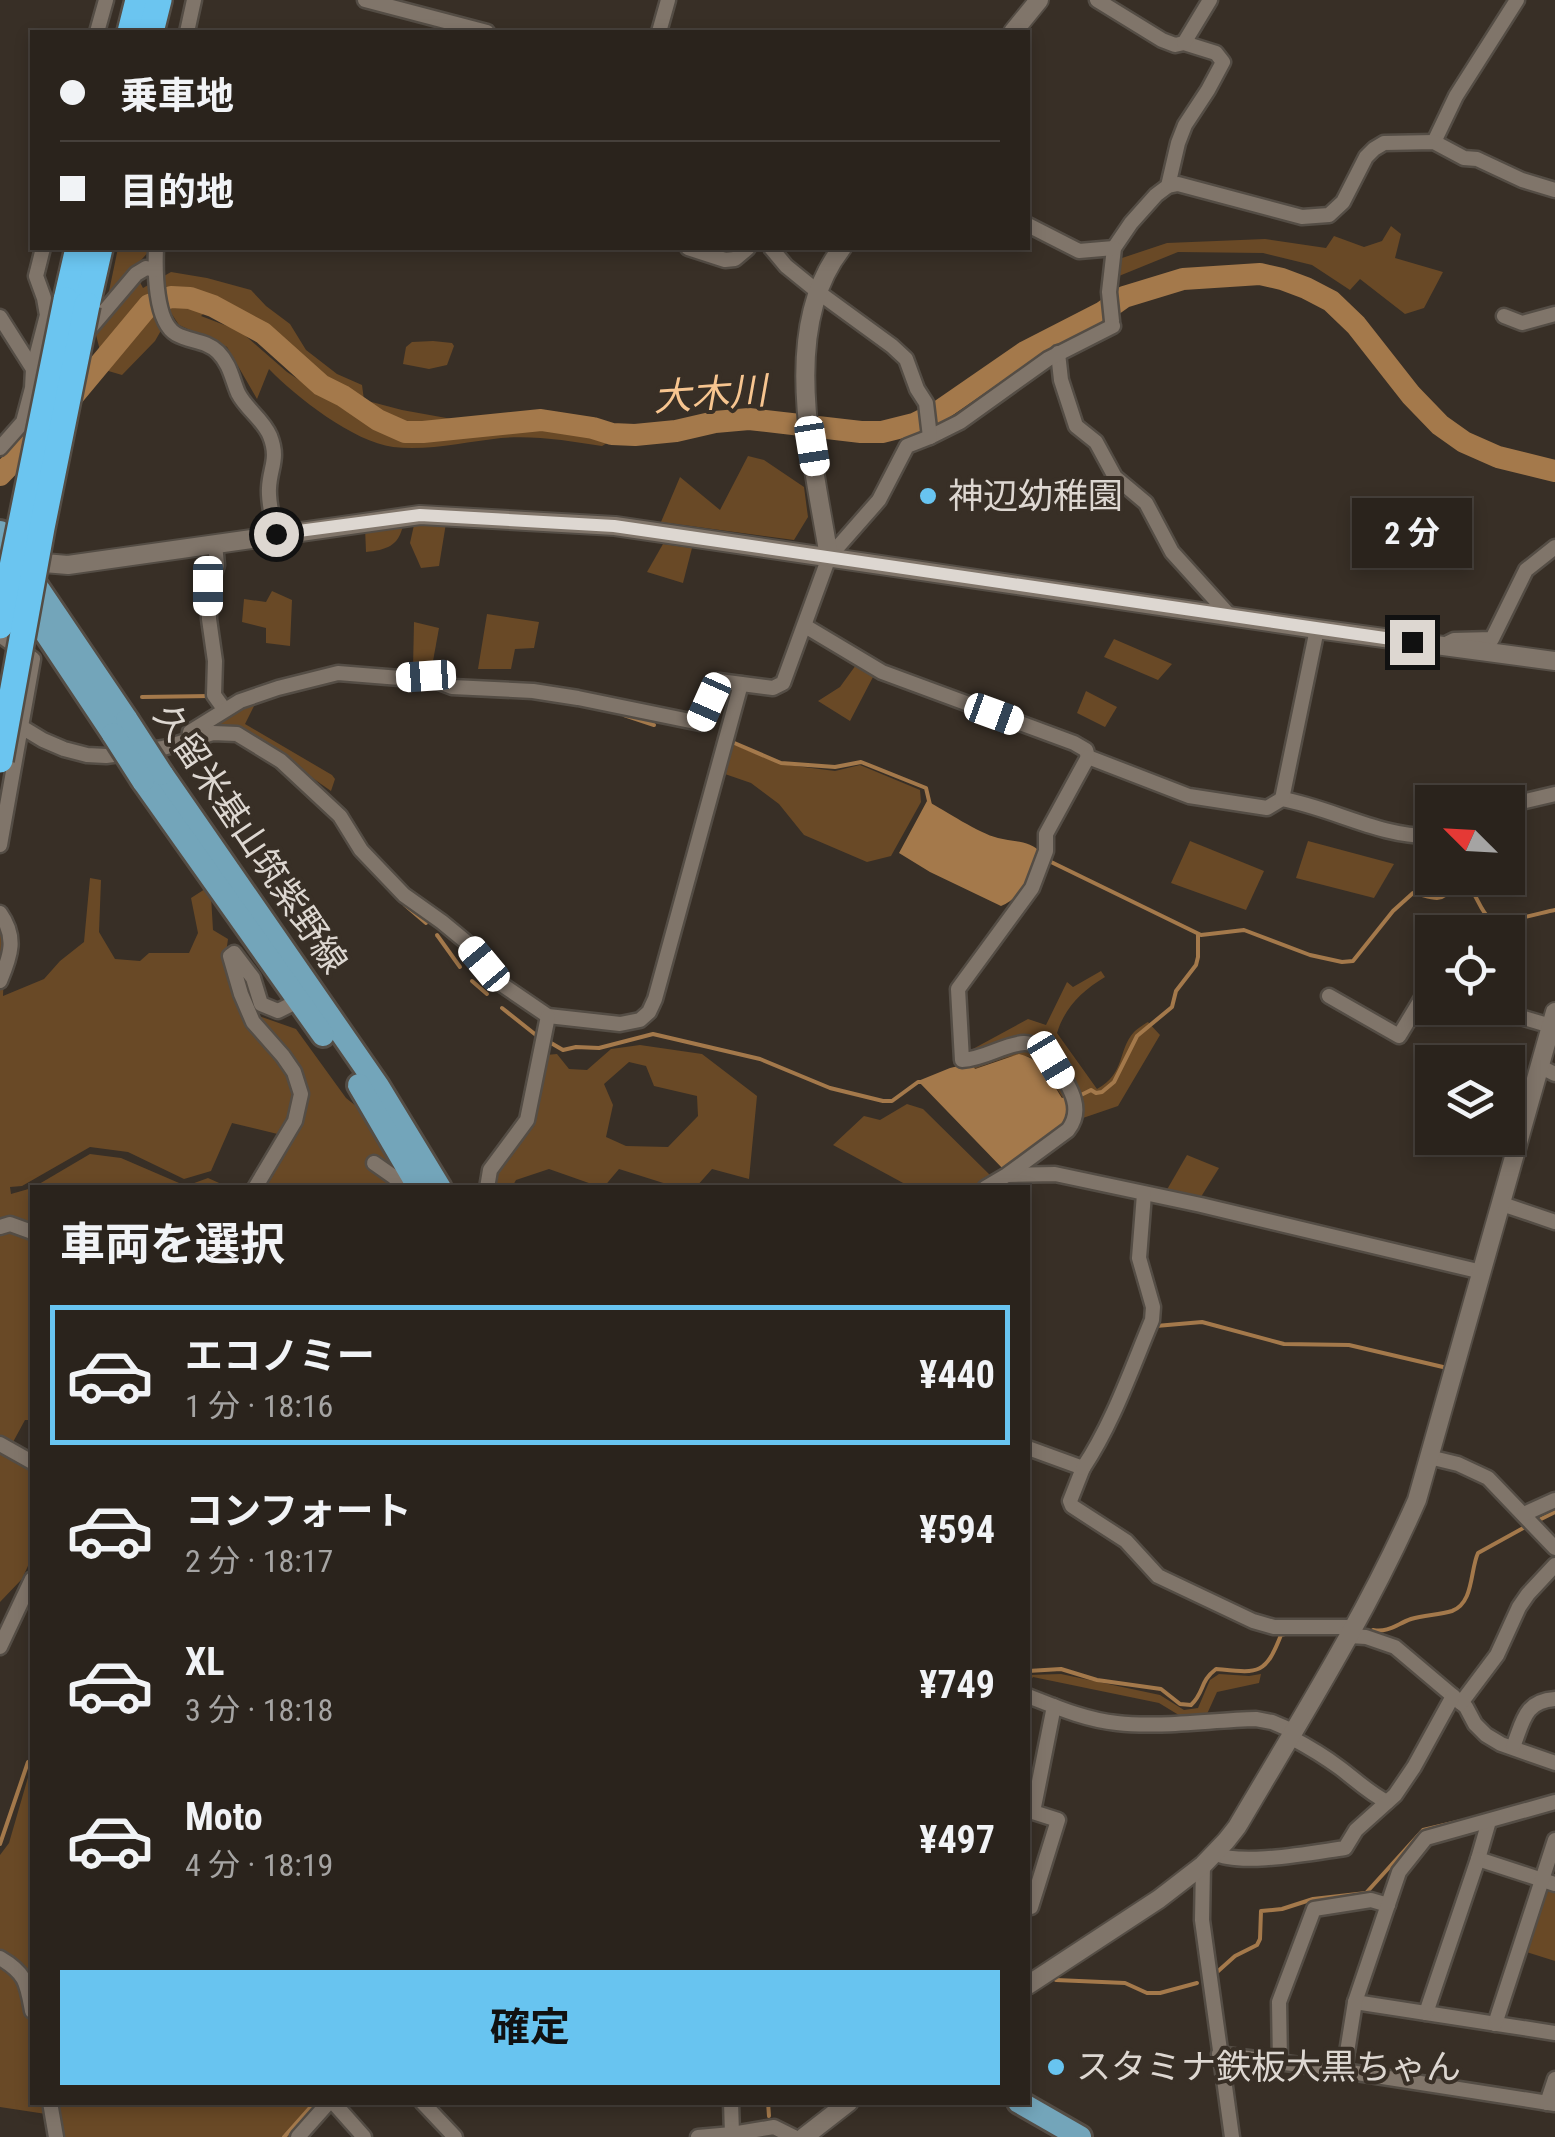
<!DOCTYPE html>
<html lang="ja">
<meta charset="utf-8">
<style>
body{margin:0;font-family:"Roboto Condensed","Noto Sans JP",sans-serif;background:#362f29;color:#f1f3f6;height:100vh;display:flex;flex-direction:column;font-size:38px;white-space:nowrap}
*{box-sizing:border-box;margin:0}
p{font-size:32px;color:#a5a4a3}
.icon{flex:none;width:55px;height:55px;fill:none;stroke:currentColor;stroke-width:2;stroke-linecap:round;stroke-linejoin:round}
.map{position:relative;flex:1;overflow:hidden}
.side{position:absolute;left:30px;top:1185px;width:1000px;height:920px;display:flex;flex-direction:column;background:#2a231c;border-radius:0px;box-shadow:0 5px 15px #0003,0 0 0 2px #46403b}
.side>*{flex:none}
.top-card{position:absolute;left:30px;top:30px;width:1000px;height:220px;border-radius:0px;box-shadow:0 5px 15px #0003,0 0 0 2px #46403b;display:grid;align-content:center;height:220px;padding:0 30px;background:#2a231c}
.needle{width:65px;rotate:294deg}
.controls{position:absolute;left:1415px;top:785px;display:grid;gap:20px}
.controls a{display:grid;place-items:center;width:110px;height:110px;border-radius:0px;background:#2a231c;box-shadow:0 5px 15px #0003,0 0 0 2px #46403b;font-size:50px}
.end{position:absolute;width:45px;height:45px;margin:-22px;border:12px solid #ddd7d1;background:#111;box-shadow:0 0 0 5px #111}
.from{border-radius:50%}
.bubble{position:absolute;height:70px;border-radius:0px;background:#2a231c;box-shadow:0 5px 15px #0003,0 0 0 2px #46403b;font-size:32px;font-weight:700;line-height:70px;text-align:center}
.car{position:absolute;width:30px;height:60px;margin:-30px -15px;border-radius:12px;box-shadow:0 0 8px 2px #0007;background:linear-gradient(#fff 24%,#345 0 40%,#fff 0 76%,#345 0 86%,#fff 0)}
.top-card b{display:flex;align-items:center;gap:35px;height:95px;font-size:38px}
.top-card b+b{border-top:2px solid #46403b}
.top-card i{width:25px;height:25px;background:#f1f3f6}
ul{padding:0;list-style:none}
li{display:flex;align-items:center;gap:30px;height:140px;margin:0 20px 15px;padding:0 10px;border:5px solid transparent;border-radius:0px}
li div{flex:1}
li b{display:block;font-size:38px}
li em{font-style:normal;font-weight:700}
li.active{border-color:#68c4f0}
li>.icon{width:90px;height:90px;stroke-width:1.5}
h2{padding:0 30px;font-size:45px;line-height:120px}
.cta{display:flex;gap:20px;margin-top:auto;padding:20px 30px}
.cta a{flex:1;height:115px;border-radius:0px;background:#68c4f0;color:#111;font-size:40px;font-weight:700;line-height:115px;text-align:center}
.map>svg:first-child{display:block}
</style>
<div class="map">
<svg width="1555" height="2137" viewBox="0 0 1555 2137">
<rect width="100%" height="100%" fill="#382f26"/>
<g fill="#694926" fill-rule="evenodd">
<polygon points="1391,226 1401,234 1395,258 1443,272 1424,308 1405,314 1360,279 1350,290 1312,265 1263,253 1178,252 1119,276 1116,260 1167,243 1265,239 1326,248 1334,236 1364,247 1382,241"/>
<path d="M118,248h34l-19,21 10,19 28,-16 36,6 44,12 15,16 24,18 16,26 31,24 25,11 2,15 38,10 61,11 -28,4 -32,-3 -83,-43 -53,-51 -51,-26 -15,14 39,15 47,41 75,49 39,15 21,1 121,-12 46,6 23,9 -10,6c-33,-5 -67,-11 -101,-8 -36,4 -72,13 -108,9 -39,-5 -97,-50 -124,-78l-12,30 -30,-52 -48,-22 -8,-12 -16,28 -33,34 -17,-5 -9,-35 20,-26 -8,-13z"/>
<polygon points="433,341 452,343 454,346 447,365 429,369 403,364 406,347 412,342"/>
<polygon points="748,456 764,460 804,487 808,517 794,540 661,522 680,477 720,510"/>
<polygon points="446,523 439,566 421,568 410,543 414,525"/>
<path d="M403,525c-4,21 -17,25 -37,27l-1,-25z"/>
<polygon points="663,544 692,548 683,583 647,572"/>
<polygon points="272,591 292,600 290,646 266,643 266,628 242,622 244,599 266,602"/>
<polygon points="487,614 539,622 534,648 515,649 511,669 478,669"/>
<polygon points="414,622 439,628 431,672 413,669"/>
<polygon points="1114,639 1172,664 1158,680 1104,657"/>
<polygon points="856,665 873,677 850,721 818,701 840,687"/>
<polygon points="1086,691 1117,707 1105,727 1077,713"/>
<polygon points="256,702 245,724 332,775 335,779 331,791 281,756 236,729 195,733"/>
<polygon points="730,743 780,764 835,771 860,765 920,790 921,802 891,856 867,862 804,835 779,804 751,783 722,773"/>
<polygon points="1190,841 1264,871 1246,910 1171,883"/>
<polygon points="1308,841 1394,864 1374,898 1296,878"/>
<polygon points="90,878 101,880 99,932 115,959 140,961 149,953 189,953 198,933 191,898 205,889 211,896 213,930 228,939 225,960 239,1009 296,1029 346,1098 361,1110 402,1179 399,1187 265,1187 294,1138 232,1123 211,1171 184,1179 128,1152 90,1147 22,1186 10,1187 11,1194 32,1188 32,1420 25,1420 6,1455 32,1466 32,1557 22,1579 0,1602 0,929 5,943 3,996 44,979 60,961 84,942"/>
<path d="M1101,971l4,6c-23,14 -40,30 -48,56l40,56c29,-16 20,-38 37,-57 3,-3 12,-9 14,-10l12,13 -42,71 -38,13 -13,-23 -4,2c-33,-51 -31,-50 -89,-29l-3,-6v-13l57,-31 18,6 21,-43 6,5z"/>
<path d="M640,1045l62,9 55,42 -8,83 -37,-10 -16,18h-20l-57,-18 -16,19 -54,-19 -33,11 -4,7 -17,1 3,-18 34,-51 14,-64 11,-1 12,15 18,1 24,-21zM629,1062l17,4 8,20 43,10 1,20 -30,31 -42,-1 -20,-9 7,-32 -9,-21z"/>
<polygon points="907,1104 923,1109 992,1177 975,1187 917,1187 905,1184 833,1145 864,1116 880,1120"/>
<polygon points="90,1154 121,1158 186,1186 208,1178 228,1187 34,1187"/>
<polygon points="1187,1155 1219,1168 1199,1200 1165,1193"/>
<polygon points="1061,1674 1160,1695 1184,1710 1198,1708 1210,1680 1219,1674 1249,1676 1261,1674 1259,1683 1217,1692 1207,1714 1182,1717 1159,1703 1033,1677 1028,1684 1028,1675"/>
<polygon points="31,1767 32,1767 32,1975 0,1949 0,1855 9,1843"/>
<polygon points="1549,1888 1555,1890 1555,1961 1523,1951 1543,1892"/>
<path d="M0,1966c37,16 32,101 32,136l12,1 2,11 -46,-7z"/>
<polygon points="56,2103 320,2103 288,2137 62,2137"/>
</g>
<g fill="#a4794b">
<path d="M927,801c19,10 51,32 71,37 15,4 33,2 43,15 -5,19 -22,47 -40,53l-71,-34 -31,-19z"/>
<path d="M1019,1054c25,6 30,24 43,44l5,-2 4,22 -9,13 -57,40 -87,-90 32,-13 21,-5 4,6z"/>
</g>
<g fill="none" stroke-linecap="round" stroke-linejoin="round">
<g stroke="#a4794b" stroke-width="4">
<polyline points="142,697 210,696"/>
<polyline points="624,715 654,725"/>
<polyline points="732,742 781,763 835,767 861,762 926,788 930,805"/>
<path d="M1047,860l154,75 43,-5 66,25 32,7 11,-1 40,-50 20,-18c8,1 16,5 24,5 11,0 14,-14 24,-19 16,11 17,30 29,40 9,7 53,-7 65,-9"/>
<polyline points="405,905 426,923"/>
<polyline points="437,935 460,967"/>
<polyline points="472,981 487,994"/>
<polyline points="502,1008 536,1035"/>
<polyline points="551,1043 563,1050 576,1047 599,1048 653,1034 760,1059 830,1088 883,1101 892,1101 918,1082 922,1082"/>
<polyline points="1079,1096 1091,1090 1096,1093 1102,1092 1114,1082 1137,1036 1172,1007 1176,991 1196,965 1198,957 1198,934"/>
<polyline points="1156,1326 1202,1322 1284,1344 1349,1345 1443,1367"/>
<polyline points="1535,1522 1555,1512"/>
<path d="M1373,1630c15,3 24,-6 38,-11 14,-4 28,-4 41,-8 22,-8 18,-41 26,-58l49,-27"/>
<path d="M1028,1671l33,-2 36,11 64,9 19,15 11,1c14,-13 8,-23 25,-36 42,4 49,7 65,-34l4,-1"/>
<polyline points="0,1844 28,1762 32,1760"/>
<polyline points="1216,1973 1235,1956 1257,1945 1260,1939 1261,1911 1282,1909 1313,1899 1366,1893 1423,1830 1461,1821"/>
<polyline points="1056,1980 1125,1983 1147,1993 1160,1993 1197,1983"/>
<polyline points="768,2102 769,2116"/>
<polyline points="284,2137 315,2102"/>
</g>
<g stroke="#a4794b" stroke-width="22">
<polyline points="64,407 149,305 171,297 190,298 213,306 263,333 321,385 343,396 378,420 405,432 423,432 541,420 593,428 612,434 635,435 676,431 715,422 749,419 861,432 882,432 914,424 938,412 1025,352 1103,312 1124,297 1183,279 1260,274 1282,279 1306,288 1331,301 1356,325 1411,395 1440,425 1464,442 1498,457 1555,471"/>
<polyline points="0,475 43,431"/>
</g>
<defs>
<g id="minor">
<polyline points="365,0 487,32"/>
<polyline points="1097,0 1162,40 1175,45 1184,43 1216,53 1223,62 1208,90 1185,125 1178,143 1168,186 1156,195 1131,223 1114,248 1109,292 1112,321"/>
<polyline points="97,32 106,0"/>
<polyline points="187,32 194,0"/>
<polyline points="659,32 668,0"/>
<polyline points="1184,43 1210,0"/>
<polyline points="1434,142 1456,96 1517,0"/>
<polyline points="1168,186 1178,184 1302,217 1329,215 1343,202 1366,157 1374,149 1384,143 1434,142 1464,158 1477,159 1522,180 1555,190"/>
<polyline points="1028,225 1079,251 1114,248"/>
<polyline points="43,248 36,276 44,298 47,315 33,369 54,359"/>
<path d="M156,248c-1,22 -1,74 20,86 14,8 30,6 42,18 12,12 14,27 20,41 8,16 25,26 32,43 9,23 0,31 -1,52 -1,16 4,31 7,46"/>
<polyline points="688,248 725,260 735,259 748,248"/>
<polyline points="1504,316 1522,323 1555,314"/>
<polyline points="0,317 33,369 32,388 23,422 0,448"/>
<polyline points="86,333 136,274 146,268 155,270"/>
<polyline points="1058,353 1061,380 1076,426 1096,442 1115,477 1146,503 1172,552 1230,616"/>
<polyline points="930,437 960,422 1048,359 1113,326"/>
<polyline points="215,544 217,565 209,586 209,619 215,661 214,695 224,709"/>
<path d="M805,626l77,46 192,71 12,7 2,7 101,39 78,12 15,-9c51,9 97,38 150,37"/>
<polyline points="0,635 33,659 0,845"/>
<polyline points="1448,643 1454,640 1492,639 1526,570 1555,547"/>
<polyline points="5,717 43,740 64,749 87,755 106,756 163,748 213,733 237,734 281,761 340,816 361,850 404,895 442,922 465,941 504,986 548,1016 620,1024 640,1020 649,1012 655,999 741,684"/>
<polyline points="189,741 190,732 240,701 278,688 338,673 400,678 426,677 452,687 533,691 578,698 700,723 719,681 773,688 783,683 829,557 879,500 907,446 930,437 926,403 917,389 906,359 892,346 818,292 786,266 771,248"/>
<polyline points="1282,799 1317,629"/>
<polyline points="1508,808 1517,803 1555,794"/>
<path d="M0,913c17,24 11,42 0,68"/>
<polyline points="1329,996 1399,1036 1428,988 1432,986"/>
<polyline points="1490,1008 1551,1026"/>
<polyline points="1541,1067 1555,1074"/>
<polyline points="374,1163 394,1177 404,1188"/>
<polyline points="1008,1175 1055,1174 1201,1205 1482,1272"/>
<polyline points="255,1188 295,1121 301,1094 294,1072 283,1056 253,1022 241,994 230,956 234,953 253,978 261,1004 278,1011 298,1001"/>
<polyline points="487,1188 490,1170 527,1120 548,1016"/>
<path d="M985,1188l22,-13 61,-45c7,-9 9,-19 6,-30 -4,-17 -31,-58 -50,-57 -20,1 -39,16 -62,17l-4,-71 74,-101 14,-37v-17l42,-77"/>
<polyline points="1502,1204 1555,1222"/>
<polyline points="0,1227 10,1224 32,1232"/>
<polyline points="0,1444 32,1462"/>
<polyline points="1028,1448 1083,1468 1070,1501 1072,1506 1126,1541 1158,1576 1253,1621 1274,1627 1355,1627"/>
<polyline points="1429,1457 1458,1464 1488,1478 1555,1548"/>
<path d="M1083,1468c30,-45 48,-98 69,-148l1,-13 -14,-49 5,-64"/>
<polyline points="1524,1514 1555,1500"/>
<polyline points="1350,1636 1366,1637 1395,1647 1466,1707 1475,1724 1486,1735 1501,1744 1555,1763"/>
<polyline points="0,1647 32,1579"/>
<path d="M1028,1696c28,11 58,24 89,27 42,5 95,-3 139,-4l16,3 21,9"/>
<polyline points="1461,1703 1497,1655 1519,1607 1528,1594 1555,1565"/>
<path d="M1290,1737c17,9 34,19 50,31 16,12 29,25 47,34"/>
<path d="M1513,1747c10,-25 11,-46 42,-48"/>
<polyline points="1489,1821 1478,1859 1555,1884"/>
<path d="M1215,1853c24,14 100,-1 130,-5l11,-18 39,-35 19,-28 39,-71"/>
<polyline points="1203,1865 1202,1920 1232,2137"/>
<polyline points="1028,1906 1031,1907 1058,1820 1033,1812 1054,1706"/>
<path d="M0,1958c26,15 27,25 32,53"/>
<polyline points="1355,2002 1555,2033"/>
<polyline points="1426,2013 1478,1859"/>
<polyline points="1495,2024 1555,1840"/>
<polyline points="1219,2054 1344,2071 1555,2104"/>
<polyline points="1280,2062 1279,2002 1314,1909 1371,1900 1388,1905"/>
<polyline points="1344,2071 1355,2002 1399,1872 1426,1838 1555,1802"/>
<polyline points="50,2102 56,2137"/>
<polyline points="333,2102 364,2137"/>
<polyline points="422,2102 455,2137"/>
<polyline points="731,2102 732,2134"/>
<polyline points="1547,2103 1555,2079"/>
<polyline points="298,2137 329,2102"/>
<polyline points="698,2137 732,2134 774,2127 794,2137"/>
</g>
<g id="tertiary">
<polyline points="1013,32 1039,0"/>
<polyline points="0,556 20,561 68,565 420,515 615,526 1317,629 1555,661"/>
<path d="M829,557c-15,-94 -51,-228 13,-309"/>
<path d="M1028,1985l131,-86 44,-34 23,-24 11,-14c63,-107 130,-213 180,-327l138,-488"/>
<polyline points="804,2137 849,2102"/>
</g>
<g id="primary">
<polyline points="0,532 127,720"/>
<polyline points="21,596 113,734"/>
<polyline points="162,774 378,1086 440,1188"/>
<polyline points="143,781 323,1035"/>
<polyline points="359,1085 419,1188"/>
<polyline points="1019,2102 1080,2137"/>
</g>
<g id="motorway">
<polyline points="130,32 138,0"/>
<polyline points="151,32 159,0"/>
<polyline points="66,300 78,248"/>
<polyline points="87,305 100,248"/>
</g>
</defs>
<use href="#minor" stroke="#544d45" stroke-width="19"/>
<use href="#tertiary" stroke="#544d45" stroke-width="22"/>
<use href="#primary" stroke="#544d45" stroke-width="28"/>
<use href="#motorway" stroke="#544d45" stroke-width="30"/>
<use href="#minor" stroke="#80756a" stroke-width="14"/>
<use href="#tertiary" stroke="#80756a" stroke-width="18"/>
<use href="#primary" stroke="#73a5ba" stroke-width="22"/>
<use href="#motorway" stroke="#6bc5f0" stroke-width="25"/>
<defs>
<g id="primary-bridge">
<polyline points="127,720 162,774"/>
<polyline points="113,734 143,781"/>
</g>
<g id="motorway-bridge">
<polyline points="0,626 66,300"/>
<polyline points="0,760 42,528 87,305"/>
</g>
</defs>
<use href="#primary-bridge" stroke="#544d45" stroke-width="28" stroke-linecap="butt"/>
<use href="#motorway-bridge" stroke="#544d45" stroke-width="30" stroke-linecap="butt"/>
<use href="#primary-bridge" stroke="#73a5ba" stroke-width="22"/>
<use href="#motorway-bridge" stroke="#6bc5f0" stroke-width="25"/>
</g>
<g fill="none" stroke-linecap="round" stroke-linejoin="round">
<polyline stroke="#ddd7d1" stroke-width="12" points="276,534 420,515 614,526 1412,642"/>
</g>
<g fill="#68c4f0" stroke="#382f26" stroke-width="4">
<circle cx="928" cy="496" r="10"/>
<circle cx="1056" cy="2067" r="10"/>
</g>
<g text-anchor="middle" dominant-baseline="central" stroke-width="8" stroke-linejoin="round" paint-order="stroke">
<g font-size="35" fill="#ddd7d1" stroke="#382f26" text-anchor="start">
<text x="948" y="496">神辺幼稚園</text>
<text x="1076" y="2067">スタミナ鉄板大黒ちゃん</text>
</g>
<g font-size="35" fill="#ddd7d1" stroke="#382f26">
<text transform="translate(250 839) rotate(56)">久留米基山筑紫野線</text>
</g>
<g font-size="38" font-style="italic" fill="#f7c590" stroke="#382f26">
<text transform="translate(710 394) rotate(-4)">大木川</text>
</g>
</g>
</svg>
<div class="controls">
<a><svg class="needle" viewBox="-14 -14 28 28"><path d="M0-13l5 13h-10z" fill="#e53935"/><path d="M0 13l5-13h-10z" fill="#a5a4a3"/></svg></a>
<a><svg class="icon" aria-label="locate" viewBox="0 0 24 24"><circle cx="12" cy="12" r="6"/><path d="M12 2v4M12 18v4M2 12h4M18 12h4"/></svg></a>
<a><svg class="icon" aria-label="layers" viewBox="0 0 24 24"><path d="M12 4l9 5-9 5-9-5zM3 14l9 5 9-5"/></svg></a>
</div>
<i class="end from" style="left:276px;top:534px"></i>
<i class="end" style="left:1412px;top:642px"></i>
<div class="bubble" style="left:1352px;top:498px;width:120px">2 分</div>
<i class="car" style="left:812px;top:446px;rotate:171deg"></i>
<i class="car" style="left:208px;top:586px;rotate:180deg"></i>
<i class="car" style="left:426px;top:676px;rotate:266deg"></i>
<i class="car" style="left:709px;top:702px;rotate:204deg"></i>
<i class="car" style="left:994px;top:714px;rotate:110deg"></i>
<i class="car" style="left:484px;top:964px;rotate:320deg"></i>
<i class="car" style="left:1051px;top:1060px;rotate:149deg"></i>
<div class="top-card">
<b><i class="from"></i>乗車地</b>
<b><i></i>目的地</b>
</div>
<section class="side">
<h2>車両を選択</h2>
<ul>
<li class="active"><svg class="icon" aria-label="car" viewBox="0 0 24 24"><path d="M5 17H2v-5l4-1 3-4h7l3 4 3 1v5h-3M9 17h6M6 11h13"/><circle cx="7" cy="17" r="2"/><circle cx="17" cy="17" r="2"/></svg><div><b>エコノミー</b><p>1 分 · 18:16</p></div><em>¥440</em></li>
<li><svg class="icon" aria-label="car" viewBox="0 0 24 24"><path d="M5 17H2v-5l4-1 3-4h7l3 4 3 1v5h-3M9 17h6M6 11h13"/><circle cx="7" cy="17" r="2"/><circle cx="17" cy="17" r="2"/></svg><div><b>コンフォート</b><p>2 分 · 18:17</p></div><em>¥594</em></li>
<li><svg class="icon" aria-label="car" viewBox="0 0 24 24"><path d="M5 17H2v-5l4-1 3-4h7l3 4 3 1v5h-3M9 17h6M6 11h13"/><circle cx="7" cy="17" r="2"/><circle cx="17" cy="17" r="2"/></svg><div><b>XL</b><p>3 分 · 18:18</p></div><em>¥749</em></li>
<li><svg class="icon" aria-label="car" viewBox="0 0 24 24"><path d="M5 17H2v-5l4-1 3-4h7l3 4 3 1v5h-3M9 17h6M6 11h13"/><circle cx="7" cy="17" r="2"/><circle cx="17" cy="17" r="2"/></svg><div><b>Moto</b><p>4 分 · 18:19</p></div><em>¥497</em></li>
</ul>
<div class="cta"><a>確定</a></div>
</section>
</div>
